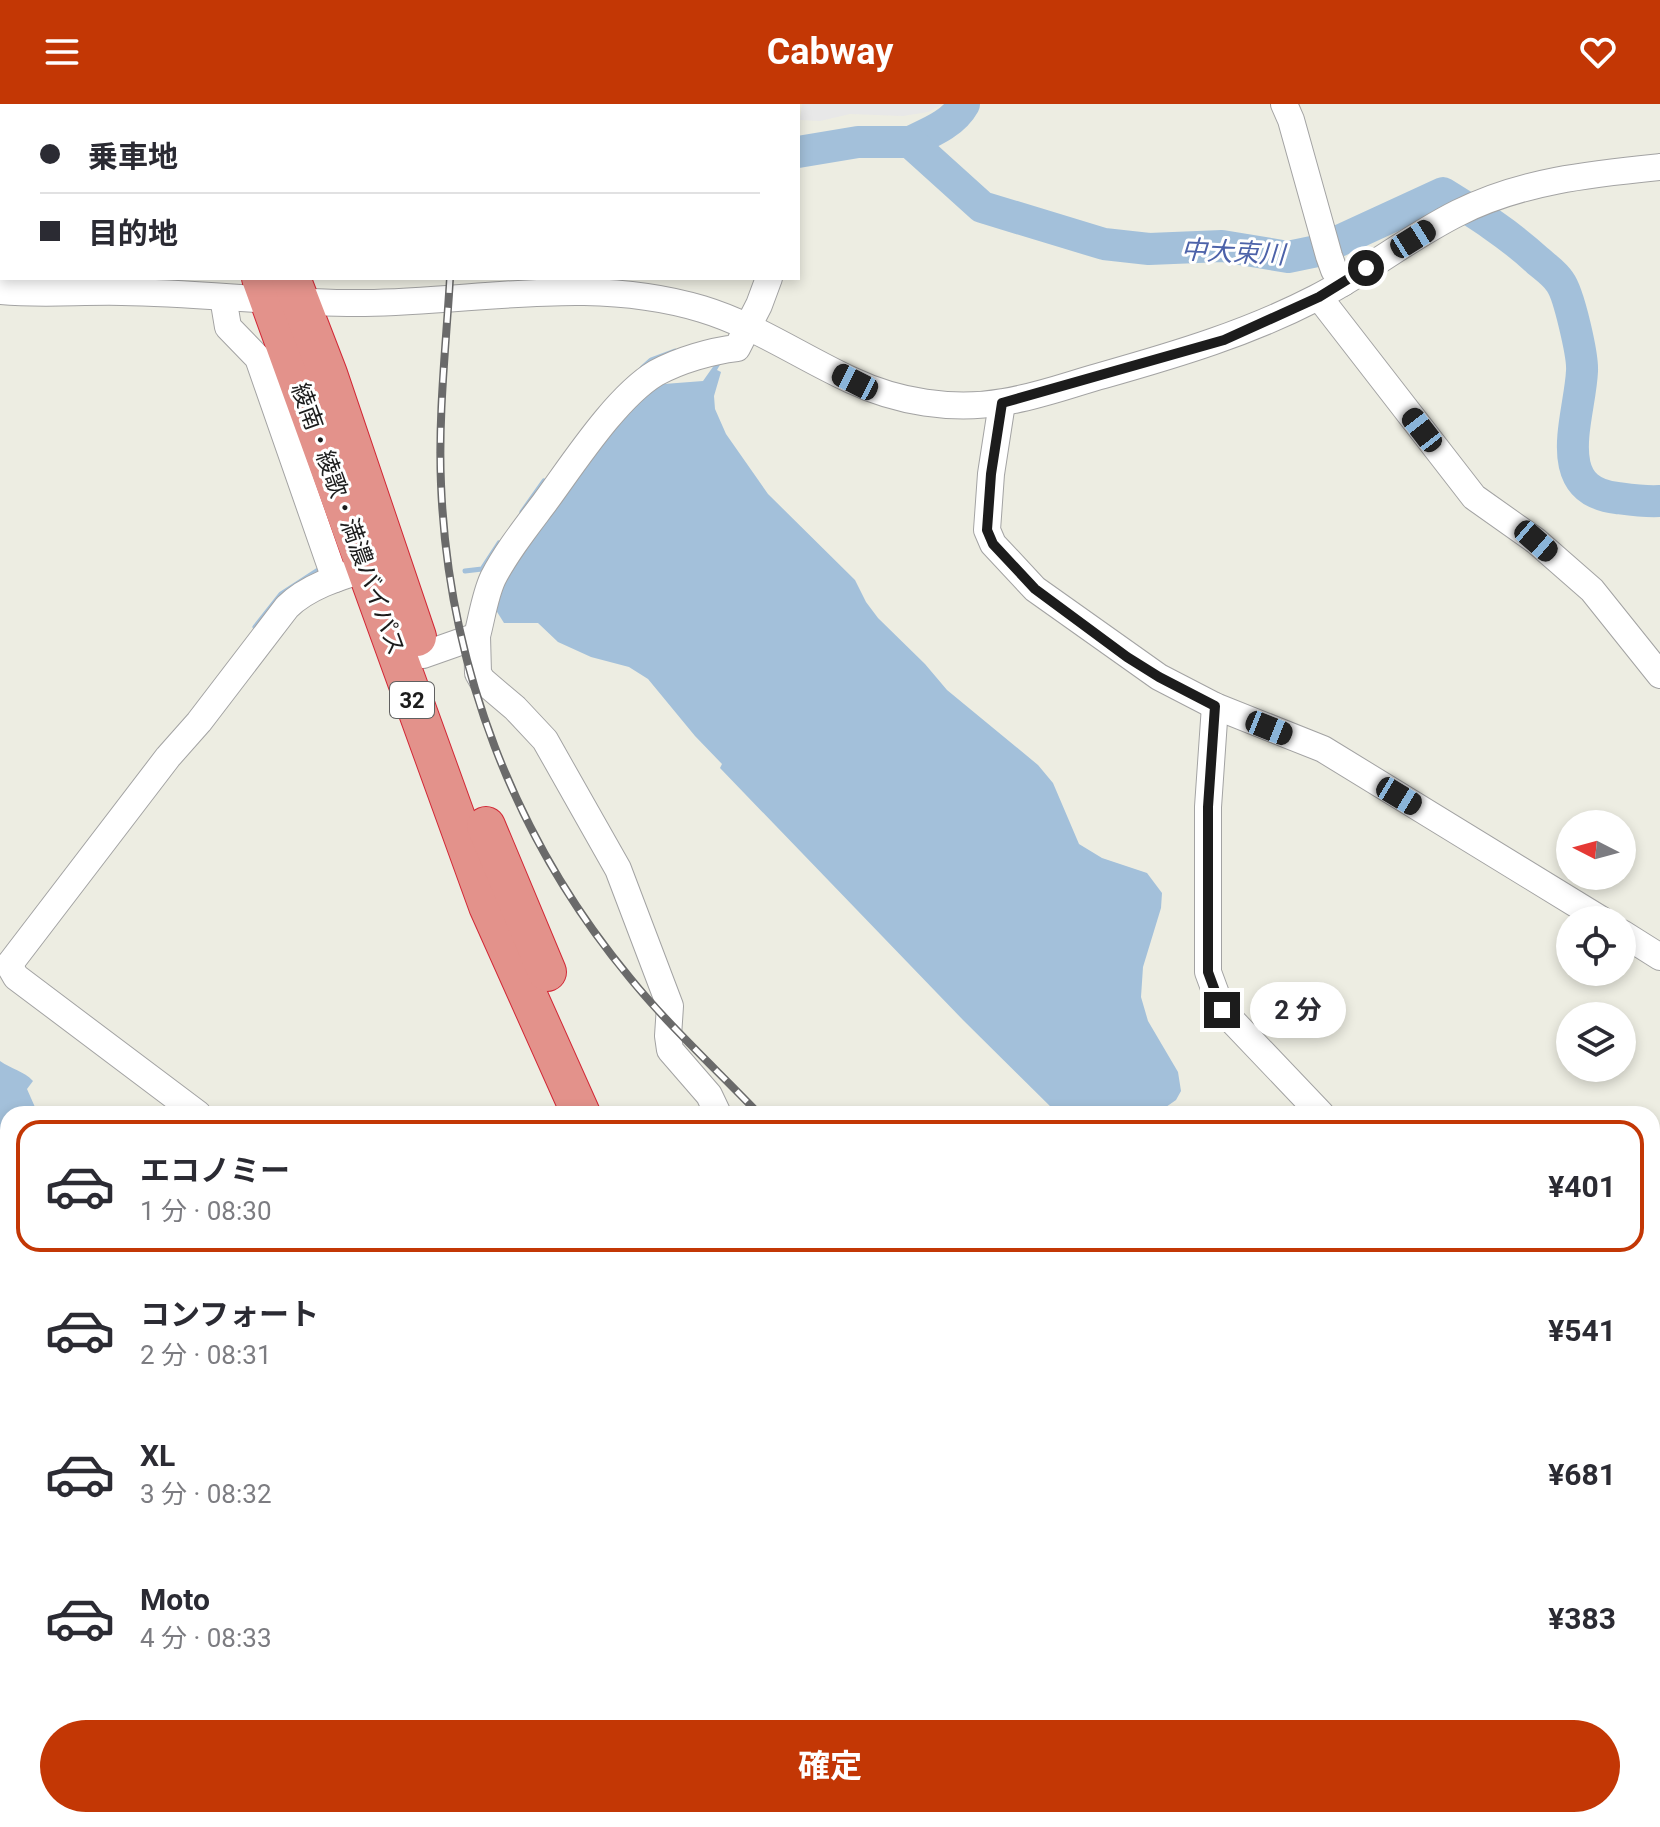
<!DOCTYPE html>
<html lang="ja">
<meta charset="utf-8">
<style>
body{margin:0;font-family:Roboto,"Noto Sans JP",sans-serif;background:#f2f2f3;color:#2b2b33;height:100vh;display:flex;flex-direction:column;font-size:30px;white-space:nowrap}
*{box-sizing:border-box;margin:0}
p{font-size:26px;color:#7c7c81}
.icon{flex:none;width:44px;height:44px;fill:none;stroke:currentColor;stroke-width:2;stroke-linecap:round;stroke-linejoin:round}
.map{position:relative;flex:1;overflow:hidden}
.drawer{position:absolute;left:0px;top:1002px;width:1660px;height:722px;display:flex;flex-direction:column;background:#fff;border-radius:24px 24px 0 0;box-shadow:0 4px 12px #0003}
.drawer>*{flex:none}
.banner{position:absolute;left:0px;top:0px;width:800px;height:176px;box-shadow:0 4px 12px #0003;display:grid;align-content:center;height:176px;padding:0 40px;background:#fff}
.needle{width:52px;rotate:276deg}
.buttons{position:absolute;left:1556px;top:706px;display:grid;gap:16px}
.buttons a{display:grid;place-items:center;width:80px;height:80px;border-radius:50%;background:#fff;box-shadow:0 4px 12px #0003;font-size:40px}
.end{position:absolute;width:36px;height:36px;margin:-18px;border:10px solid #1c1c1c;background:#fff;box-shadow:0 0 0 4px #fff}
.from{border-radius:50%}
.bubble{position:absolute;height:56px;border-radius:28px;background:#fff;box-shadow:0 4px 12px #0003;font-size:26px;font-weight:700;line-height:56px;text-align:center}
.car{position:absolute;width:24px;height:48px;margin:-24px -12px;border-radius:10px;box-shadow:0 0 6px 2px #0007;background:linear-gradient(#222 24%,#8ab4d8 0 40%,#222 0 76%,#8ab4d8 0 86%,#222 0)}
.banner b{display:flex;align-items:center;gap:28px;height:76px;font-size:30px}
.banner b+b{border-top:2px solid #e1e1e2}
.banner i{width:20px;height:20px;background:#2b2b33}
ul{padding:14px 0 0;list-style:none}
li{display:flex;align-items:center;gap:24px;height:132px;margin:0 16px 12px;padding:0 24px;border:4px solid transparent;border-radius:24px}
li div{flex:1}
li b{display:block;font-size:30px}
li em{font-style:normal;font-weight:700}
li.current{border-color:#c33705}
li>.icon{width:72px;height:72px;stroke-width:1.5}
.button{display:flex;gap:16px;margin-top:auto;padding:16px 40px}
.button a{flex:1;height:92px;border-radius:48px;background:#c33705;color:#fff;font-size:32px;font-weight:700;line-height:92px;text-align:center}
header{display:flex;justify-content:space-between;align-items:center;height:104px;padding:0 40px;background:#c33705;color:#fff;font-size:36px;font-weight:700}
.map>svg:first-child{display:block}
</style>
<header><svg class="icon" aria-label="menu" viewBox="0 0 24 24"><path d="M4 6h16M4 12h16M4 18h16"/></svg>Cabway<svg class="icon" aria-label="heart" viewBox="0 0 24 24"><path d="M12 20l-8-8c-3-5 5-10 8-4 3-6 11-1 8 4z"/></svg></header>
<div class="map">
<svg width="1660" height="1723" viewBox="0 0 1660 1723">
<rect width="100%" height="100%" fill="#edede2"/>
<polygon fill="#e8e8e8" points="802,0 943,0 928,8 903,12 850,10 820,17 800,16"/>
<g fill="#a3c0da">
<polygon points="722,250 725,252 717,266 721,268 714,292 715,305 726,330 768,390 855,476 866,498 878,514 925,560 947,586 1038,661 1053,679 1079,740 1102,754 1147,769 1162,789 1161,804 1143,863 1141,893 1148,917 1178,968 1181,987 1176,996 1156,1010 1058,1010 963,916 720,664 722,660 695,632 648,575 629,563 591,553 558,538 538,519 504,519 494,503 509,464 618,316 642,292 664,280 703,277"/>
<path d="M0,957c11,8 24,10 33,20l-6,8 11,25h-30v474l-8,-2z"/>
<polygon points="1660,1460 1660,1674 1652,1671 1652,1471"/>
<polygon points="503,1716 753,1716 755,1723 512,1723"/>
<polygon points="1015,1716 1276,1716 1271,1723 1017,1723"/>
</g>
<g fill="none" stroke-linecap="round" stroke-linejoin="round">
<g stroke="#a3c0da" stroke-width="5">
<polyline points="642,264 651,256 675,247"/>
<polyline points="522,408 544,377"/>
<polyline points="465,467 482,465 499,439"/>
<polyline points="255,523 281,490 318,466"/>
</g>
<g stroke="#a3c0da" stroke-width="32">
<polyline points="537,0 538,2"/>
<path d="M910,38c19,-9 43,-18 54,-38"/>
<path d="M798,48l60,-10h52l72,65 122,37 45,5 73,-3 66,11 29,-6 126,-58c34,21 66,41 95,68 7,6 17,13 22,21 9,12 23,74 22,89 -2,46 -34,119 35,127 15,2 28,4 43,3"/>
</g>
<defs>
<g id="minor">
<polyline points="1284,0 1291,16 1329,152 1334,166 1343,179"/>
<polyline points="159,2 160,0"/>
<polyline points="428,2 428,0"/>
<polyline points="784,2 784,0"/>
<path d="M0,187c41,4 81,0 122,1 81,1 162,12 243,11 114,-1 224,-28 337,6 53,16 99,48 149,71 46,22 102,31 152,22 34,-5 68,-18 101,-27 74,-21 144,-42 212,-77 49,-25 92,-60 142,-85 63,-32 133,-39 202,-46"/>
<polyline points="223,193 228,223 258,254 335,475"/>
<polyline points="1319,193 1474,393 1536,437 1592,486 1660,571"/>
<polyline points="1002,299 991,370 987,426 993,440 1035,485 1159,573 1215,602 1323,645 1602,816"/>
<polyline points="477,532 478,569 482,576 515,604 545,636 618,765 670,902 668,932 670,946 709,991 718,1010"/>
<path d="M423,551l54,-19c5,-19 8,-41 16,-58 14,-27 34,-52 52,-76 28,-38 71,-105 111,-129 24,-13 55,-22 81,-25l22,-43 10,-27"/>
<polyline points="1215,602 1208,703 1208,868 1222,906 1321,1010"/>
<polyline points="1622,829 1660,853"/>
<path d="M9,861l159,-208 31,-35 88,-115c20,-20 52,-30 78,-38"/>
<polyline points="9,861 16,873 198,1010"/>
<polyline points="1652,1350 1660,1358"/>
<polyline points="1652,1448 1660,1443"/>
<polyline points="0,1608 8,1613"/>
<polyline points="182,1716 194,1723"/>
<polyline points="306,1716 324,1723"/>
<polyline points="1308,1716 1309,1723"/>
<polyline points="253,1723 264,1716"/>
</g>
<g id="highway">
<polyline points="202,0 203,2"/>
<polyline points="232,0 232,2"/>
<polyline points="261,174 488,802 581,1010"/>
<polyline points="291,174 328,270 417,533"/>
<polyline points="486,722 547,868"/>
<polyline points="963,1716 967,1723"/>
</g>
</defs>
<use href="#minor" stroke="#a3a3a3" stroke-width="28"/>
<use href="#highway" stroke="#d22836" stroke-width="40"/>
<polyline stroke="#f69e6b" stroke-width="3" stroke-dasharray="4 4" stroke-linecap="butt" points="569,2 572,0"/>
<use href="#minor" stroke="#fff" stroke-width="26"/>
<use href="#highway" stroke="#e3928b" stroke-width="38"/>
<defs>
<g id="rail">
<polyline points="459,2 459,0"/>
<path d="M450,174c-4,68 -12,138 -9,206 7,180 73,355 189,494 39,48 86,91 129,136"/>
<polyline points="1448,1716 1455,1723"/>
</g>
</defs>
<use href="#rail" stroke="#6a6a6a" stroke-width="8"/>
<use href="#rail" stroke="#fff" stroke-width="5" stroke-dasharray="15" stroke-linecap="butt"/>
</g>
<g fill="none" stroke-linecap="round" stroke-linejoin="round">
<polyline stroke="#1c1c1c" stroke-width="10" points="1222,906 1208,868 1208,703 1215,602 1159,573 1127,553 1035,485 993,440 987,426 991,370 1002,299 1224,236 1319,193 1366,164"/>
</g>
<g text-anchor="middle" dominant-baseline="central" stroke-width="6" stroke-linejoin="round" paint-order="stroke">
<rect fill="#fff" stroke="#606060" stroke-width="2" x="390" y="578" width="44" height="36" rx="6"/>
<g font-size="22" font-weight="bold" fill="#1c1c1c">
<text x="412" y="596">32</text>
</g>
<g font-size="24" fill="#1c1c1c" stroke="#fff">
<text transform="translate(348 415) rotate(70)">綾南・綾歌・満濃バイパス</text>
</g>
<g font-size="26" font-style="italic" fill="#4c62a9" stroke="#fff">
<text transform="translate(1233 148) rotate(3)">中大束川</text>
</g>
</g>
</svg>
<div class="buttons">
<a><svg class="needle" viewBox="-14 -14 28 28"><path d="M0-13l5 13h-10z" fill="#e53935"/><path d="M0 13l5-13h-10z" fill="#7c7c81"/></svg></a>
<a><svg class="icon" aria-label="locate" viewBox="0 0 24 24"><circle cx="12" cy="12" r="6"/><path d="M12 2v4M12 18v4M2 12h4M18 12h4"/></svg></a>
<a><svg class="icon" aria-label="layers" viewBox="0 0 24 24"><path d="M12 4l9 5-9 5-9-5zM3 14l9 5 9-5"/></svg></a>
</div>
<i class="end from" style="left:1366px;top:164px"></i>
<i class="end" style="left:1222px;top:906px"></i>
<div class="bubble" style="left:1250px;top:878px;width:96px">2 分</div>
<i class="car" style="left:1413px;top:135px;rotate:58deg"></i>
<i class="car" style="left:855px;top:278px;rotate:297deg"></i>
<i class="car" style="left:1422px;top:326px;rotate:322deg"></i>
<i class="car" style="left:1536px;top:437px;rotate:131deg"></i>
<i class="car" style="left:1269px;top:624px;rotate:112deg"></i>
<i class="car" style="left:1399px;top:692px;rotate:121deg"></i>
<div class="banner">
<b><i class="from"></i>乗車地</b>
<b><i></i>目的地</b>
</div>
<section class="drawer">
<ul>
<li class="current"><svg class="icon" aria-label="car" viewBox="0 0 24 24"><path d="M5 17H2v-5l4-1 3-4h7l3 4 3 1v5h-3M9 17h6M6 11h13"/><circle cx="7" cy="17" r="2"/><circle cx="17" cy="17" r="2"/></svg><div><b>エコノミー</b><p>1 分 · 08:30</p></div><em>¥401</em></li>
<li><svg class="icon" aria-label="car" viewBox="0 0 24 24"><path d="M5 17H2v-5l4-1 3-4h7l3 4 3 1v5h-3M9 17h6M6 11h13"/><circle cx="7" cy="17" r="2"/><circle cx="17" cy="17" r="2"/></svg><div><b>コンフォート</b><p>2 分 · 08:31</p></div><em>¥541</em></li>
<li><svg class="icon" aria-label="car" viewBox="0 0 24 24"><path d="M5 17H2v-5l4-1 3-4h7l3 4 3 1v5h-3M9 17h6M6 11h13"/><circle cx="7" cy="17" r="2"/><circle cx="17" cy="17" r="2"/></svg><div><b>XL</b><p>3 分 · 08:32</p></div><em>¥681</em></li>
<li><svg class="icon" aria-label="car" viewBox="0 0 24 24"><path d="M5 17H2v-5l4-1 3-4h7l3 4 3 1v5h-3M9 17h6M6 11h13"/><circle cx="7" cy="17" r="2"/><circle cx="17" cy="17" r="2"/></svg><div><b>Moto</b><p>4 分 · 08:33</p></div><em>¥383</em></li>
</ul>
<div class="button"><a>確定</a></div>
</section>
</div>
